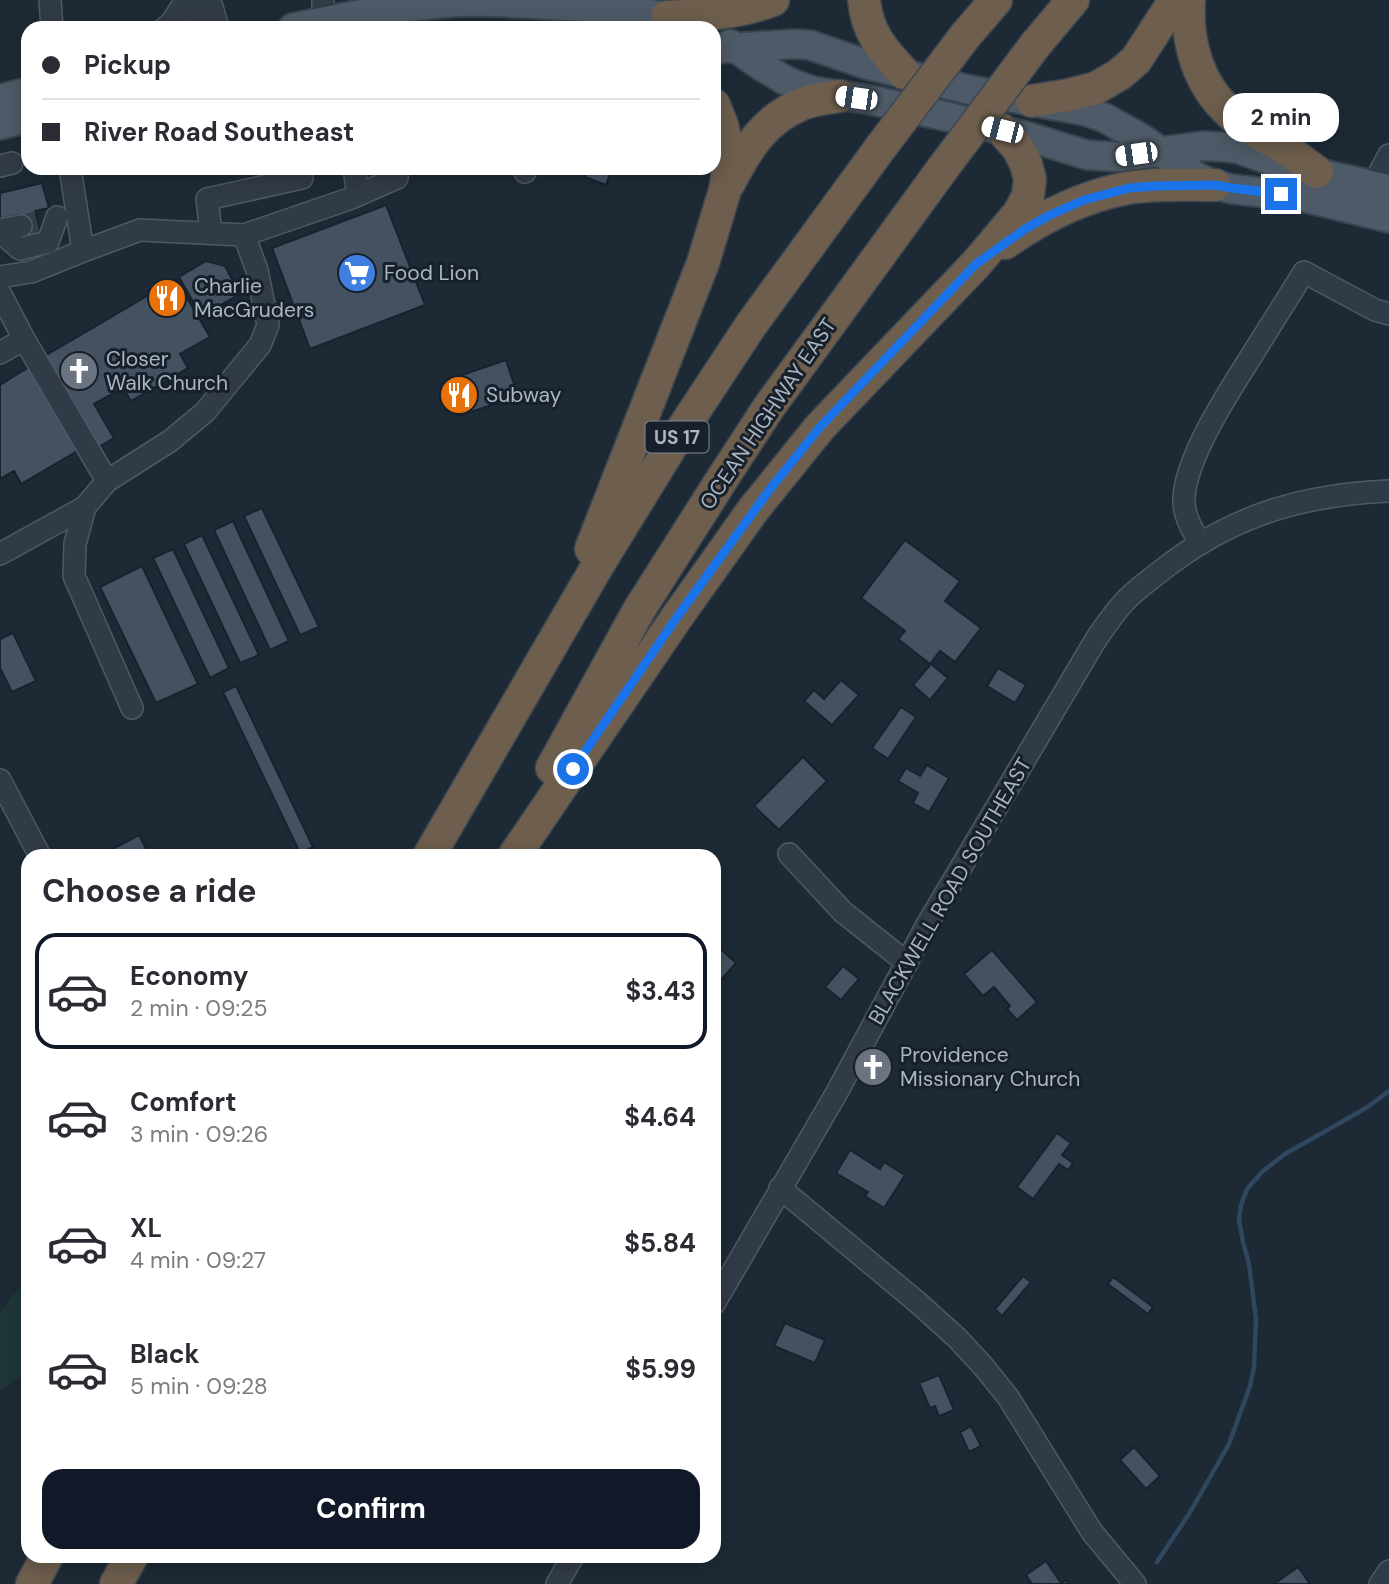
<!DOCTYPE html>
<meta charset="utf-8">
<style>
body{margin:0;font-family:"DM Sans",sans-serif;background:#f2f2f3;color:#2b2b33;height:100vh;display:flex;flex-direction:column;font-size:26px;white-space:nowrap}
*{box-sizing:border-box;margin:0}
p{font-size:23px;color:#7c7c81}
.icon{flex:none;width:38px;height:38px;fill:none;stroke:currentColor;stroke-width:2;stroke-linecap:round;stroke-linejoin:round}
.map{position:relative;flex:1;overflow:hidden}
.sheet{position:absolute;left:21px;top:849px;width:700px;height:714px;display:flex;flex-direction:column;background:#fff;border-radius:21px;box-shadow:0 4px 18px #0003}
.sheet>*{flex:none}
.banner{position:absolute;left:21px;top:21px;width:700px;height:154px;border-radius:21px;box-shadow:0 4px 18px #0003;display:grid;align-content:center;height:154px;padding:0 21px;background:#fff}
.end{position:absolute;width:32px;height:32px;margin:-16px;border:9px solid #1a73e8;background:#fff;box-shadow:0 0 0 4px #fff}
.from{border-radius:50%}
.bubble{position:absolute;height:49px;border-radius:21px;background:#fff;box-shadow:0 4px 18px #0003;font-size:23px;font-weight:700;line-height:49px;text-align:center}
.car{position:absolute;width:21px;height:42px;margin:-21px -10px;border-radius:9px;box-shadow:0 0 5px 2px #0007;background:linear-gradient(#fff 24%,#345 0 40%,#fff 0 76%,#345 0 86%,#fff 0)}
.banner b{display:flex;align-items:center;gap:24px;height:66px;font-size:26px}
.banner b+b{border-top:2px solid #e1e1e2}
.banner i{width:18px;height:18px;background:#2b2b33}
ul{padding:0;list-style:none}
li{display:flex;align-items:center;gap:21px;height:116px;margin:0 14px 10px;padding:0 7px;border:4px solid transparent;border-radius:21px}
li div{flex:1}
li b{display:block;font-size:26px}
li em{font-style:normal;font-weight:700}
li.current{border-color:#111827}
li>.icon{width:63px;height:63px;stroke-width:1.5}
h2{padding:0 21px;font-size:32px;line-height:84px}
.button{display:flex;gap:14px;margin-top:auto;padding:14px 21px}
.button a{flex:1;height:80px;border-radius:21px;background:#111827;color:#fff;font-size:28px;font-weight:700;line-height:80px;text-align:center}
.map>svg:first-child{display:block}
</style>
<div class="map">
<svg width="1389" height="1584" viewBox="0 0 1389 1584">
<rect width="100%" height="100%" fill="#1d2a36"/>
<polygon fill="#1f3637" points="28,1258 28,1372 0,1390 0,1312 19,1288"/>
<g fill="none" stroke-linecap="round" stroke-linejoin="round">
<polyline stroke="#2f475f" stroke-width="4.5" points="1157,1562 1189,1514 1229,1444 1250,1386 1254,1367 1256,1319 1249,1264 1243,1242 1239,1220 1241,1205 1247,1189 1263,1171 1285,1154 1366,1108 1389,1091"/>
</g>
<g fill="#435161" stroke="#18222d" stroke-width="2">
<polygon points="588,168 612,168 606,185 585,177"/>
<polygon points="42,183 49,208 35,211 41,236 24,240 18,215 0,219 0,193"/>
<polygon points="386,205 425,305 310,349 272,248"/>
<polygon points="206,261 225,266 240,294 201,316 179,277"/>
<polygon points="176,279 210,337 180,354 188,368 131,401 123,388 94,404 114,438 97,448 43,357"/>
<polygon points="506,360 518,396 459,416 447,380"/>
<polygon points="29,367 79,450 21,484 14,471 0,479 0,385"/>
<polygon points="262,508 319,627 300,635 244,516"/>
<polygon points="233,521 289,641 270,650 214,530"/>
<polygon points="202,535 259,655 240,663 184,544"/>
<polygon points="905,540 960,581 945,601 981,628 955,662 940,651 930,664 898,639 905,631 861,598"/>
<polygon points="173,549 229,668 210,678 153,558"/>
<polygon points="142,566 198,684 156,703 100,587"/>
<polygon points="13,633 36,681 12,692 0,668 0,639"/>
<polygon points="931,664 948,678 930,700 913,685"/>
<polygon points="998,668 1026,685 1015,703 987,686"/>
<polygon points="841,680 859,695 832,725 804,701 814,690 824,699"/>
<polygon points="236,686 313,847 300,853 223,692"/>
<polygon points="901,707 916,717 888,759 872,748"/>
<polygon points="803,757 827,781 779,830 754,806"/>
<polygon points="927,765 949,778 929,812 913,803 918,793 898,781 906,768 920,776"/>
<polygon points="139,835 150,856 101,856 101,855"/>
<polygon points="714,943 736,963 714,988"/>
<polygon points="992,950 1037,1002 1017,1020 1007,1009 1010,1006 994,987 983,996 964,974"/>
<polygon points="843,966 859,979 841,1000 825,987"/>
<polygon points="1057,1133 1071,1143 1062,1155 1073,1163 1068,1170 1059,1164 1033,1199 1017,1187"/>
<polygon points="850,1150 880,1169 884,1162 905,1175 884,1208 865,1196 868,1192 836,1173"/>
<polygon points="1023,1276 1031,1282 1002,1316 995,1309"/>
<polygon points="1113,1277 1153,1307 1148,1314 1108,1284"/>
<polygon points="785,1323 825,1340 815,1363 774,1346"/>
<polygon points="939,1375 954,1410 939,1416 935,1406 930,1408 919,1383"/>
<polygon points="971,1426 981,1446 969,1452 960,1432"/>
<polygon points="1134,1447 1160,1476 1146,1489 1120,1460"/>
<polygon points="1046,1561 1061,1583 1066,1580 1068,1584 1032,1584 1026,1575"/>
<polygon points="1298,1567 1310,1584 1274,1584"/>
</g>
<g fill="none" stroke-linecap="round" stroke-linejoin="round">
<polyline stroke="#323f4b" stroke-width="21" stroke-dasharray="21 10" stroke-linecap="butt" points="21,226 37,222"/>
<defs>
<g id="minor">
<polyline points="50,0 52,28"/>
<polyline points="191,0 198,28"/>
<polyline points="210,0 218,28"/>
<polyline points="323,0 323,21"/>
<polyline points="165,28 172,22 186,0"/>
<polyline points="0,166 12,163"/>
<polyline points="354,168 358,195"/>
<polyline points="525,172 526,168"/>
<polyline points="1373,185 1389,155"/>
<polyline points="0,230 21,226"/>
<polyline points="0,232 20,249 48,242 57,217"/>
<polyline points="211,232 207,199 302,178"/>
<polyline points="83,251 140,230 244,235 349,199 397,178 396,168"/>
<polyline points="0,277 31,272 83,251 70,168"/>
<polyline points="0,293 24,339 0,353"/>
<polyline points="24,339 107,481"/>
<polyline points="85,507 75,544 74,576 132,708"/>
<path d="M1200,543c-8,-14 -17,-28 -16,-45 2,-40 41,-100 63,-135 19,-30 38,-61 57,-91l71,38 14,4"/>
<polyline points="0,554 85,507 107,481 170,441 205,412 260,345 268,325 257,270 244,235"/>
<polyline points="0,780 40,856"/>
<polyline points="789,854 843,912 907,963"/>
<polyline points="780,1188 916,1301 957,1338 983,1366 1008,1397 1092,1532 1135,1584"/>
<path d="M714,1304l122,-210 92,-171 167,-282c10,-15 20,-30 33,-43 9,-9 19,-16 29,-24 71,-57 141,-79 232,-83"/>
<polyline points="557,1584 573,1556"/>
<polyline points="1380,1584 1389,1571"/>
</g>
<g id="major">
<path d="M293,28c55,-12 111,-23 168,-26 36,-1 71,2 107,4 40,2 81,5 121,17"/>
<polyline points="730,44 763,67 783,79 796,85 813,91 871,100 949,117 1029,137 1087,155 1119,157 1203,146 1224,147 1239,149 1283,165 1389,189"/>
<polyline points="714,49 794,44 810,45 868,65 970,90 1085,111 1105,118 1121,127 1141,138 1197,177 1215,185 1232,189 1302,197 1389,218"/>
<polyline points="0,99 28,92"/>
<polyline points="0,125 28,118"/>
</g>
<g id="highway">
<path d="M864,0c3,32 18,50 40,73"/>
<path d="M1189,0c-3,42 9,85 42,114 15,13 33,22 50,32 12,8 24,17 36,26"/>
<path d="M667,17c36,-2 72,-4 106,-17"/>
<polyline points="965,36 996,0"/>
<polyline points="1036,44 1073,0"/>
<polyline points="1032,101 1069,95 1096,88 1120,74 1136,60 1175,0"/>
<path d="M729,183c18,-35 36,-64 73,-79 12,-5 26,-6 38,-8"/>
<path d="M1005,243c37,-26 78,-47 123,-55 29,-5 59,-3 87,-3"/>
<polyline points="591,549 703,263 725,190 729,166 727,148 722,125 714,105"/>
<polyline points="552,768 639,610 724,476 769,407 943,168"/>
<polyline points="429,856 598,565 670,448 751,325 881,147"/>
<polyline points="514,856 677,617 753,510 820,427 976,264 1019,213 1028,196 1030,179 1026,164 1018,148 1002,130"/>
<polyline points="32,1584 47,1556"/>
<polyline points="116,1584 132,1556"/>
</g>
</defs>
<use href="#minor" stroke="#4e5965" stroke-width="24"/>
<use href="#major" stroke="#3a4450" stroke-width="32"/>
<use href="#highway" stroke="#3b4651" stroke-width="35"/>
<use href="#minor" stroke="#313b47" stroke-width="21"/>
<use href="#major" stroke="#4e5a67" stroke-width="28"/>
<use href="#highway" stroke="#6d5e4d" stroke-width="32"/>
<defs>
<g id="highway-bridge">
<polyline points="881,147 965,36"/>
<polyline points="943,168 1036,44"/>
</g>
</defs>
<use href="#highway-bridge" stroke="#3b4651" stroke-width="35" stroke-linecap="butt"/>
<use href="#highway-bridge" stroke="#6d5e4d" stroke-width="32"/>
</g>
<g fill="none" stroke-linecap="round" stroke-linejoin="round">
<polyline stroke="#1a73e8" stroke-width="9" points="573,769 677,617 770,489 820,427 976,264 1025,229 1050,215 1084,200 1129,188 1156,186 1215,185 1232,188 1281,194"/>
</g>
<defs>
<symbol id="supermarket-disc" viewBox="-11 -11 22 22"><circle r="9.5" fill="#3f7fe0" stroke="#17202b"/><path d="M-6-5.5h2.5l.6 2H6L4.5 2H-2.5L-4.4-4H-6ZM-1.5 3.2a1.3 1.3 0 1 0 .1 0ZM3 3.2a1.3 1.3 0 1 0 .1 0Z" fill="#fff"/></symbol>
<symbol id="restaurant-disc" viewBox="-11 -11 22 22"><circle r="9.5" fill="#e8710a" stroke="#17202b"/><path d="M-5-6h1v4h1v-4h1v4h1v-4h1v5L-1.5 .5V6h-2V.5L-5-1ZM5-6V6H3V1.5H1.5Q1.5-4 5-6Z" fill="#fff"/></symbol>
<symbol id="church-disc" viewBox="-11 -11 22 22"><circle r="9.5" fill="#6b7280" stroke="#17202b"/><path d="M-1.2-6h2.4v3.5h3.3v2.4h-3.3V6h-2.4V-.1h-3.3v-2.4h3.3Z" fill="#fff"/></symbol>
</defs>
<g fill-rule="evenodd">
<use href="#supermarket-disc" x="335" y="251" width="44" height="44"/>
<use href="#restaurant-disc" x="145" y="276" width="44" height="44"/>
<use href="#church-disc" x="57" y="349" width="44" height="44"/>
<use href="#restaurant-disc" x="437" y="373" width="44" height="44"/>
<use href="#church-disc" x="851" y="1045" width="44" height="44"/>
</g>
<g text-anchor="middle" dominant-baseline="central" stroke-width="6" stroke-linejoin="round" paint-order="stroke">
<rect fill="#17202b" stroke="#7e8996" stroke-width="2" x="645.5" y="421.5" width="63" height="31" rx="5"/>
<g font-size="19" font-weight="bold" fill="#aab6c4">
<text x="677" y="437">US 17</text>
</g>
<g font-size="21" fill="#aab6c4" stroke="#17202b" text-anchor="start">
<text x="384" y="273">Food Lion</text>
<text x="194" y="286">Charlie<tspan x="194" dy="24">MacGruders</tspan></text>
<text x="106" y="359">Closer<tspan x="106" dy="24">Walk Church</tspan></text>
<text x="486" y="395">Subway</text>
<text x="900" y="1055">Providence<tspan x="900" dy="24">Missionary Church</tspan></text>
</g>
<g font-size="21" fill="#aab6c4" stroke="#17202b">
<text transform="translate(768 414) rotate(-56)">OCEAN HIGHWAY EAST</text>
<text transform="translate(950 891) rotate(-60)">BLACKWELL ROAD SOUTHEAST</text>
</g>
</g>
</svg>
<i class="end from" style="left:573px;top:769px"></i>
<i class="end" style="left:1281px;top:194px"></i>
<div class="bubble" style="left:1223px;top:93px;width:116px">2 min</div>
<i class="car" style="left:856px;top:98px;rotate:278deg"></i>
<i class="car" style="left:1002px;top:130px;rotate:284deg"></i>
<i class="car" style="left:1136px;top:154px;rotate:262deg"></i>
<div class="banner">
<b><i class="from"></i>Pickup</b>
<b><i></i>River Road Southeast</b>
</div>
<section class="sheet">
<h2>Choose a ride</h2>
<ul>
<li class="current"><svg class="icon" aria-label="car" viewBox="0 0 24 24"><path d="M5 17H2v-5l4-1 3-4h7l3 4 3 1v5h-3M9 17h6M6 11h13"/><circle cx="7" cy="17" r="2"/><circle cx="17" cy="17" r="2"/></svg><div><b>Economy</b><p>2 min · 09:25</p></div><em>$3.43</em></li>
<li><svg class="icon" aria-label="car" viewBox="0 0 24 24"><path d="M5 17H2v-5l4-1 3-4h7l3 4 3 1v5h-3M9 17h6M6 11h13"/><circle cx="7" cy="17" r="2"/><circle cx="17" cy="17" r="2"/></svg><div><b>Comfort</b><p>3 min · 09:26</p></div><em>$4.64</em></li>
<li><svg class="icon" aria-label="car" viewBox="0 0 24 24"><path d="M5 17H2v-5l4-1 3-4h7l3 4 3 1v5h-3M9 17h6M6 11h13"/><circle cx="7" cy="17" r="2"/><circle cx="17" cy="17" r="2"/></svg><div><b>XL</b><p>4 min · 09:27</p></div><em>$5.84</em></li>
<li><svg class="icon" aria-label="car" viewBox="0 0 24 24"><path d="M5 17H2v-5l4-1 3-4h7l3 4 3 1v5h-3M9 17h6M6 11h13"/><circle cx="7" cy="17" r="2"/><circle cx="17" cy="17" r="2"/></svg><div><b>Black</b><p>5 min · 09:28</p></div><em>$5.99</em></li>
</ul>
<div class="button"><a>Confirm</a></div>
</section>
</div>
